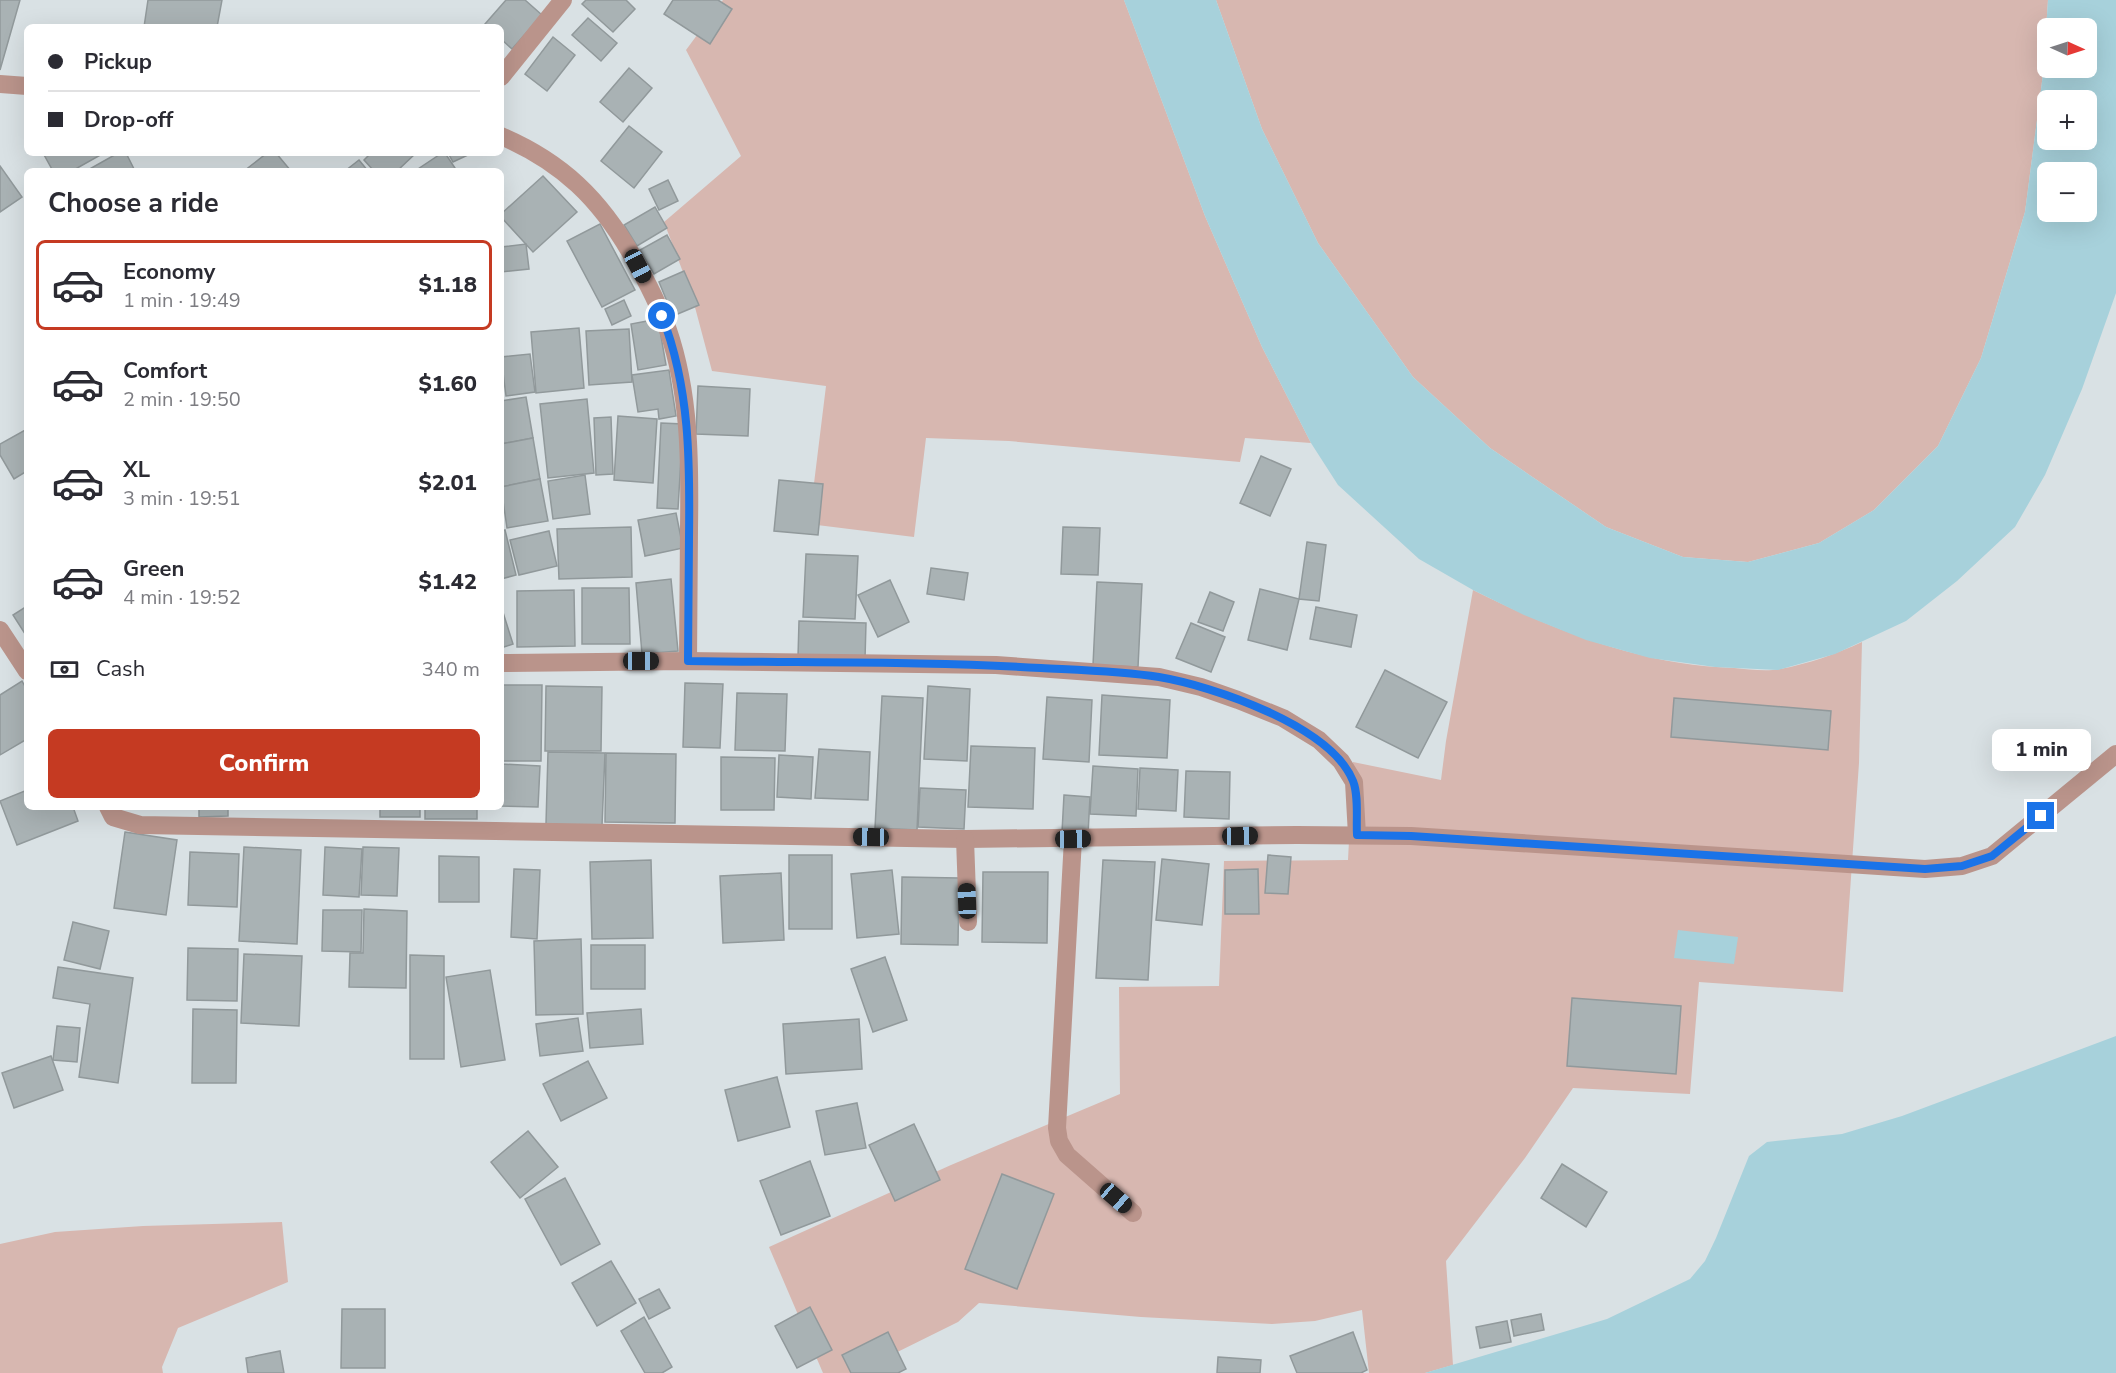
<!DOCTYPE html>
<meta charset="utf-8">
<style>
body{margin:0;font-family:"Nunito Sans",sans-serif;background:#f7f7f7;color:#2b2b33;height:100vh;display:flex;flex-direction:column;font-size:22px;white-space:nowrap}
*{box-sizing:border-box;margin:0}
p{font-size:20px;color:#7c7c81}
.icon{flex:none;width:33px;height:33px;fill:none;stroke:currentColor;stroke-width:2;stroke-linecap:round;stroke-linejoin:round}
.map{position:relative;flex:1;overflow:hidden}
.side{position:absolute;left:24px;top:168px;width:480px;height:642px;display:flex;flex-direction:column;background:#fff;border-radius:9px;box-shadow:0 6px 24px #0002}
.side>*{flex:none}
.banner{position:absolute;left:24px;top:24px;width:480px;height:132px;border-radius:9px;box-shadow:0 6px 24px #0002;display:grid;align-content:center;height:132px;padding:0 24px;background:#fff}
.needle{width:39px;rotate:93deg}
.buttons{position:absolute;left:2037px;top:18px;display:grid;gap:12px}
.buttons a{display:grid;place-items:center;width:60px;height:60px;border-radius:9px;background:#fff;box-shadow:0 6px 24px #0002;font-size:30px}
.end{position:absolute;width:27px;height:27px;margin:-14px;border:8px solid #1a73e8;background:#fff;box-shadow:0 0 0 3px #fff}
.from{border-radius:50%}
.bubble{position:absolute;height:42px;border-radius:9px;background:#fff;box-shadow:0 6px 24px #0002;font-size:20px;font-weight:800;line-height:42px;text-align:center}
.car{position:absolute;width:18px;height:36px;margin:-18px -9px;border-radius:8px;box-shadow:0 0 4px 2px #0007;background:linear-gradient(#222 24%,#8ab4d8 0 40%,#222 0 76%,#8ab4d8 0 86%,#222 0)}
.banner b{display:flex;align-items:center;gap:21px;height:57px;font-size:22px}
.banner b+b{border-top:2px solid #e1e1e2}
.banner i{width:15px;height:15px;background:#2b2b33}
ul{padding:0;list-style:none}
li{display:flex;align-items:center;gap:18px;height:90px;margin:0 12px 9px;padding:0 12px;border:3px solid transparent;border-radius:9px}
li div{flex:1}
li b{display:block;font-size:22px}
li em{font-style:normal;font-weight:800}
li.current{border-color:#c53a22}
li>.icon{width:54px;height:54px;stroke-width:1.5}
h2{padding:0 24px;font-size:27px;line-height:72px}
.pay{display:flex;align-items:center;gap:15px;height:66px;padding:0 24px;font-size:22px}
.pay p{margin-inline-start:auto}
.button{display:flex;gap:12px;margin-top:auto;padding:12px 24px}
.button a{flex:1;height:69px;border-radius:9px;background:#c53a22;color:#fff;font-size:24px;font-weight:800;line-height:69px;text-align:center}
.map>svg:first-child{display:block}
</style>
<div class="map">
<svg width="2116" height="1373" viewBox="0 0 2116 1373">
<rect width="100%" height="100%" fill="#d9e1e4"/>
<g fill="#d7b7b0">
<polygon points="723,0 1124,0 1205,216 1262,347 1311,443 1245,438 1240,462 1009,441 926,438 914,537 809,524 826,386 712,371 692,296 664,222 741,156 686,50"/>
<polygon points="1216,0 2048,0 2043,74 2025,212 1981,358 1938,446 1874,510 1819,543 1748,562 1683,557 1606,527 1490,448 1413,377 1318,243 1262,129"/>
<path d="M1473,590c83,41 168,75 261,78 14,1 31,4 46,1 28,-5 56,-15 82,-27l-3,121 -16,229 -144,-10 -9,112 -117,-6 -48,70 -79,103 7,104 -28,8h-56l-7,-63 -47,11 -43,3 -131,-7 -162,-14 -21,19 -103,51h-32l-54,-126 182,-82 169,-71 -1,-107 100,-1 5,-125 124,-1 5,-98 88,18 5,-39z"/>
<polygon points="282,1222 288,1282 178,1328 162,1367 163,1373 0,1373 0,1244 55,1232 143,1226"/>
</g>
<g fill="#a7d1db" fill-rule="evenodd">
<path d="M1124,0h92l46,129 56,114 95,134 77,71 116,79 77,30 65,5 71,-19 55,-33 64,-64 43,-88 44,-146 18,-138 5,-74h68v293l-34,96 -37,86 -30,52 -58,54 -51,40 -71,33 -57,16 -63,-3 -65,-9 -64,-18 -62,-25 -51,-25 -54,-31 -81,-74 -27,-42 -49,-96 -57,-131zM2048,28h38v40h-38zM2048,100h38v40h-38zM2048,172h38v40h-38z"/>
<polygon points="1678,930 1738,937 1734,964 1674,958"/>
<polygon points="2116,1036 2116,1373 1425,1373 1607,1319 1690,1279 1705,1261 1716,1238 1749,1156 1767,1142 1842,1134 1902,1116"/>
</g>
<g fill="#a9b2b4" stroke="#91999b" stroke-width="1.5">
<polygon points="0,0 20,0 0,70"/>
<polygon points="148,0 222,0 217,27 144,27"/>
<polygon points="506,0 525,0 542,15 512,49 501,39 501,27 488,27 485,24"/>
<polygon points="586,0 626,0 635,9 613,32 582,4"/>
<polygon points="673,0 718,0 732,9 710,44 664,14"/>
<polygon points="588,18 617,43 601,61 572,35"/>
<polygon points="553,37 575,55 547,91 525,74"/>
<polygon points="629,68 652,88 623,122 600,102"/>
<polygon points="629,126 662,152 634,188 601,161"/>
<polygon points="43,153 104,153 72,171 53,171"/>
<polygon points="118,153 126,153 135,171 86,171"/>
<polygon points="267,153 276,153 291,171 244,171"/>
<polygon points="371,153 416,153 397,171 374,171 364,160"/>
<polygon points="442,153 445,153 457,171 415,171"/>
<polygon points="448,153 469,153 470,154 453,162"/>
<polygon points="359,160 368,171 345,171"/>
<polygon points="0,166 22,197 0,212"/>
<polygon points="543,176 577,212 533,252 501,217 501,214"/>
<polygon points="668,180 678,201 659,210 649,189"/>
<polygon points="655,207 667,228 637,246 624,225"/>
<polygon points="600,224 635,290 602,307 567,241"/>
<polygon points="667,235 680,259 654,274 640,250"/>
<polygon points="526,244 529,269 501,272 501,247"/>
<polygon points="684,271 699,305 673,316 659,282"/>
<polygon points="624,300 631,316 612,325 605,309"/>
<polygon points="658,319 666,365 638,370 631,324"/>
<polygon points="579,328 584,388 536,393 531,332"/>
<polygon points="629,329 632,382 589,385 586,331"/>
<polygon points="530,354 535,392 506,396 501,357"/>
<polygon points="669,370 676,416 659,419 658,409 638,412 632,375"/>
<polygon points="698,386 750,389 748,436 696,434"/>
<polygon points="526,397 533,438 501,444 501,401"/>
<polygon points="587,399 594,473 548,478 540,404"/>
<polygon points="618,416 657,419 653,483 614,480"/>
<polygon points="611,417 613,474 596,475 594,418"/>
<polygon points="661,423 683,424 678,509 657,508"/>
<polygon points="27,429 27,471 14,479 0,455 0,444"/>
<polygon points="533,438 540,479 501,487 501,444"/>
<polygon points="1261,456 1291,469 1270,516 1240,503"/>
<polygon points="585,475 590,514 553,519 548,481"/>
<polygon points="540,479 548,521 507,528 501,487"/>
<polygon points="779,480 823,484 818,535 774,531"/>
<polygon points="676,513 683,548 645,556 638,520"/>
<polygon points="631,527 632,577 559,579 557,529"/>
<polygon points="1063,527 1100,528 1098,575 1061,574"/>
<polygon points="505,530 516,575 501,579 501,531"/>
<polygon points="549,531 557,566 519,575 510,540"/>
<polygon points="1307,542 1326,545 1319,601 1299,599"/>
<polygon points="806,554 858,556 855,619 803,617"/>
<polygon points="931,568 968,573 964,600 927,594"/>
<polygon points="671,579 678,651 642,654 636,583"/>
<polygon points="890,580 909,622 878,637 858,595"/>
<polygon points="1097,582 1142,584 1138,667 1093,665"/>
<polygon points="582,588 629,588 630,644 582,644"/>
<polygon points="1260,589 1299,599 1287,650 1248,640"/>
<polygon points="574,590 575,646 517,647 517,591"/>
<polygon points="1210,592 1234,602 1223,631 1198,622"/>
<polygon points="27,606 27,637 13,615"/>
<polygon points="501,606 513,644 501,648"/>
<polygon points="1316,607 1357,615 1351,647 1310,639"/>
<polygon points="799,621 866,623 865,659 798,657"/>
<polygon points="1191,623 1225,637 1211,672 1176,658"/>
<polygon points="1385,670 1447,702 1418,758 1356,727"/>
<polygon points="22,681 27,690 27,739 0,755 0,695"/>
<polygon points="685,683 723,684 720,748 683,747"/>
<polygon points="501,685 542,685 541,761 501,761"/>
<polygon points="546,686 602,687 601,751 545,751"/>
<polygon points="928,686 970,689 967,761 924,759"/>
<polygon points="737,693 787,694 785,751 735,750"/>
<polygon points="1102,695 1170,700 1167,758 1099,755"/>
<polygon points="882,696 923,698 917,830 875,828"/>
<polygon points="1047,697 1092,700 1089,762 1043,759"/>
<polygon points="1674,698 1831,711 1828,750 1671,737"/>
<polygon points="971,746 1035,748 1033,809 968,807"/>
<polygon points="819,749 870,752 868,800 815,798"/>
<polygon points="548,752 605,753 602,826 546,824"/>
<polygon points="606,753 676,754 675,823 605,822"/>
<polygon points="779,755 813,757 811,799 777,797"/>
<polygon points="721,757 775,758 774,810 721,810"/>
<polygon points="501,764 540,766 538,807 501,806"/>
<polygon points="1093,766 1138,769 1136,816 1090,814"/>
<polygon points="1140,768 1178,770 1176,811 1138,809"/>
<polygon points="1186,771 1230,772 1229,819 1184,817"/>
<polygon points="920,788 966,790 964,829 918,827"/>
<polygon points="27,790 27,807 73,807 78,821 17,845 0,801"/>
<polygon points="1064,795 1090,797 1088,834 1062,832"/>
<polygon points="199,807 228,807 228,816 199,817"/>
<rect x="380" y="807" width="40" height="10"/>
<rect x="425" y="807" width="52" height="12"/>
<polygon points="125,832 177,840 166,915 114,908"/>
<polygon points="244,847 301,850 297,944 239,941"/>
<polygon points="325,847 362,849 359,897 323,895"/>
<polygon points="363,847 399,848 397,896 361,895"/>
<polygon points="190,852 239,854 237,907 188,905"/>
<rect x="789" y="855" width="43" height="74"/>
<polygon points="1268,855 1291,857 1288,894 1265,893"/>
<polygon points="439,856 479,857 479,902 439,902"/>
<polygon points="1162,859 1209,864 1202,925 1156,920"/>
<polygon points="651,860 653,938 592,939 590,862"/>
<polygon points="1103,860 1155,862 1148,980 1096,978"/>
<polygon points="514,869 540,870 537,939 511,937"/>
<polygon points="1258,869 1259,914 1225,914 1225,870"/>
<polygon points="892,870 899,934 857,938 851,874"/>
<polygon points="983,872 1048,872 1047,943 982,942"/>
<polygon points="781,873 784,940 723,943 720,876"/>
<polygon points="902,877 959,878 958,945 901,944"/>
<polygon points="364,909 407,911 406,988 349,987 350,953 363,953"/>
<polygon points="323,910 362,910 361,952 322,951"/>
<polygon points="73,922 109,931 100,969 64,960"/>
<polygon points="581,939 583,1014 536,1015 534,941"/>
<rect x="591" y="945" width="54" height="44"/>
<polygon points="188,948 238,949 237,1001 187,1000"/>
<polygon points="244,954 302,956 299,1026 241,1023"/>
<polygon points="410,955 444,956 444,1059 410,1059"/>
<polygon points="885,957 907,1020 873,1032 851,969"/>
<polygon points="58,967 133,978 118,1083 79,1077 90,1004 53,998"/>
<polygon points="490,970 505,1060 461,1067 446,977"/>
<polygon points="1572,998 1681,1006 1676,1074 1567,1066"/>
<polygon points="193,1009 237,1010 236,1083 192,1083"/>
<polygon points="641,1009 643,1044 590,1048 587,1013"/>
<polygon points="578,1018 583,1051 540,1056 536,1024"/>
<polygon points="859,1019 862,1069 786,1074 783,1024"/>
<polygon points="57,1026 80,1028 77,1062 53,1060"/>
<polygon points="51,1056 63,1090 14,1108 2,1073"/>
<polygon points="588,1061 607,1098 561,1121 543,1084"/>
<polygon points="777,1077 790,1127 738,1141 725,1090"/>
<polygon points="857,1103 866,1148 825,1155 816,1111"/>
<polygon points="914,1124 940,1180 895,1201 869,1145"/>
<polygon points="528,1131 558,1167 520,1198 491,1162"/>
<polygon points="810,1161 830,1216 781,1235 760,1181"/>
<polygon points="1562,1164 1607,1192 1586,1227 1541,1198"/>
<polygon points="1002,1174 1054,1194 1017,1289 965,1269"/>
<polygon points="565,1178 600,1244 561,1265 525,1199"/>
<polygon points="611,1261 636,1303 597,1326 572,1283"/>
<polygon points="659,1289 670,1308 649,1319 639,1299"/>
<polygon points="810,1307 832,1350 797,1368 775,1326"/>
<polygon points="342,1309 385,1309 385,1368 341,1368"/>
<polygon points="1541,1314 1544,1330 1514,1336 1511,1320"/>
<polygon points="644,1317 672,1367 662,1373 645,1373 621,1331"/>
<polygon points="1507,1321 1511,1342 1480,1348 1476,1327"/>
<polygon points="888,1332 906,1369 898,1373 851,1373 842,1355"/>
<polygon points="1353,1332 1367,1370 1361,1373 1297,1373 1290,1356"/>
<polygon points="280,1351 284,1373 248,1373 246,1358"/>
<polygon points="1218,1357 1261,1360 1260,1373 1217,1373"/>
</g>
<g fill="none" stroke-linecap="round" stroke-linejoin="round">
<g stroke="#ba948b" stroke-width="18">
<polyline points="501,77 563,0"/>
<polyline points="0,84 27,86"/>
<path d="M501,136c61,26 99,63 132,121 13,23 26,48 35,73 22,64 22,132 21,199 0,44 -1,88 -1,132"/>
<polyline points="0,630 27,671"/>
<polyline points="501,663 688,661 996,665 1159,677 1201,687 1238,700 1283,718 1319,740 1341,761 1354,782 1357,835"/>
<polyline points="108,807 113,817 140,825 965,839 1297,835 1411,836 1925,869 1962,866 1992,856 2116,754"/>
<polyline points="965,839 968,922"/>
<polyline points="1073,839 1057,1128 1059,1141 1067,1155 1133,1213"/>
</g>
</g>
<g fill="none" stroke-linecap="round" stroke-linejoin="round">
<path stroke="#1a73e8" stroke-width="8" d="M662,316c28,72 28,146 27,222 0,41 -1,82 -1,123 118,2 236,0 353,7 39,2 80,3 118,9 54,9 172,49 194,104 6,15 3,38 4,54l54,1 514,33 37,-3 30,-10 49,-40"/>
</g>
</svg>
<div class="buttons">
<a><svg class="needle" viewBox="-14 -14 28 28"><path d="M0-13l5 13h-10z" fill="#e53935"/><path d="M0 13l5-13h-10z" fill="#7c7c81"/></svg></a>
<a>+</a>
<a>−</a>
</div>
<i class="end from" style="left:662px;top:316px"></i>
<i class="end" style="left:2041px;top:816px"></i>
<div class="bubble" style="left:1992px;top:729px;width:99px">1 min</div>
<i class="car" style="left:638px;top:266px;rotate:152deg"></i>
<i class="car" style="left:641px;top:661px;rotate:90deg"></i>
<i class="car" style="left:1240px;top:836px;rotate:89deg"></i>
<i class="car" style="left:871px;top:837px;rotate:271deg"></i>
<i class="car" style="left:1073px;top:839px;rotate:89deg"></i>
<i class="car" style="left:967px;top:901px;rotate:358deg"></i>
<i class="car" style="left:1116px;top:1198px;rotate:131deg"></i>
<div class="banner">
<b><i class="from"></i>Pickup</b>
<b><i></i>Drop-off</b>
</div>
<section class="side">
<h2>Choose a ride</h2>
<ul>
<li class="current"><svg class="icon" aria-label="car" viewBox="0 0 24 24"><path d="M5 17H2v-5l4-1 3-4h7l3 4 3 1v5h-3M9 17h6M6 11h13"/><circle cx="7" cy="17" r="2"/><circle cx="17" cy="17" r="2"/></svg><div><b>Economy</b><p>1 min · 19:49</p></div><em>$1.18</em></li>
<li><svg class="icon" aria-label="car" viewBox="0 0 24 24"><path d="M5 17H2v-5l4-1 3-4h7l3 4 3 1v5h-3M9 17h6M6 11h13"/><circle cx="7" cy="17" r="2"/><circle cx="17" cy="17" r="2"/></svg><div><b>Comfort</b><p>2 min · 19:50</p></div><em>$1.60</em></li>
<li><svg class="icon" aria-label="car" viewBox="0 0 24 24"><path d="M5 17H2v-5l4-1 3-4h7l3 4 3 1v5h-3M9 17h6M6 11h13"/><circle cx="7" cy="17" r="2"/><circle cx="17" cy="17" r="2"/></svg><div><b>XL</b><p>3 min · 19:51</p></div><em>$2.01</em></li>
<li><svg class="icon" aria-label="car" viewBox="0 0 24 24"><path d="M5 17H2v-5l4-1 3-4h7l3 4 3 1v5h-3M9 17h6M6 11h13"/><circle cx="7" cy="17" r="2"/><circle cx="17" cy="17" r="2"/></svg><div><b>Green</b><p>4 min · 19:52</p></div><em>$1.42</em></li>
</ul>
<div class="pay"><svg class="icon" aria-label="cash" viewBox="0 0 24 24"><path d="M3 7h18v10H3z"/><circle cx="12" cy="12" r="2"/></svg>Cash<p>340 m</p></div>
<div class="button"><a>Confirm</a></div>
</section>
</div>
